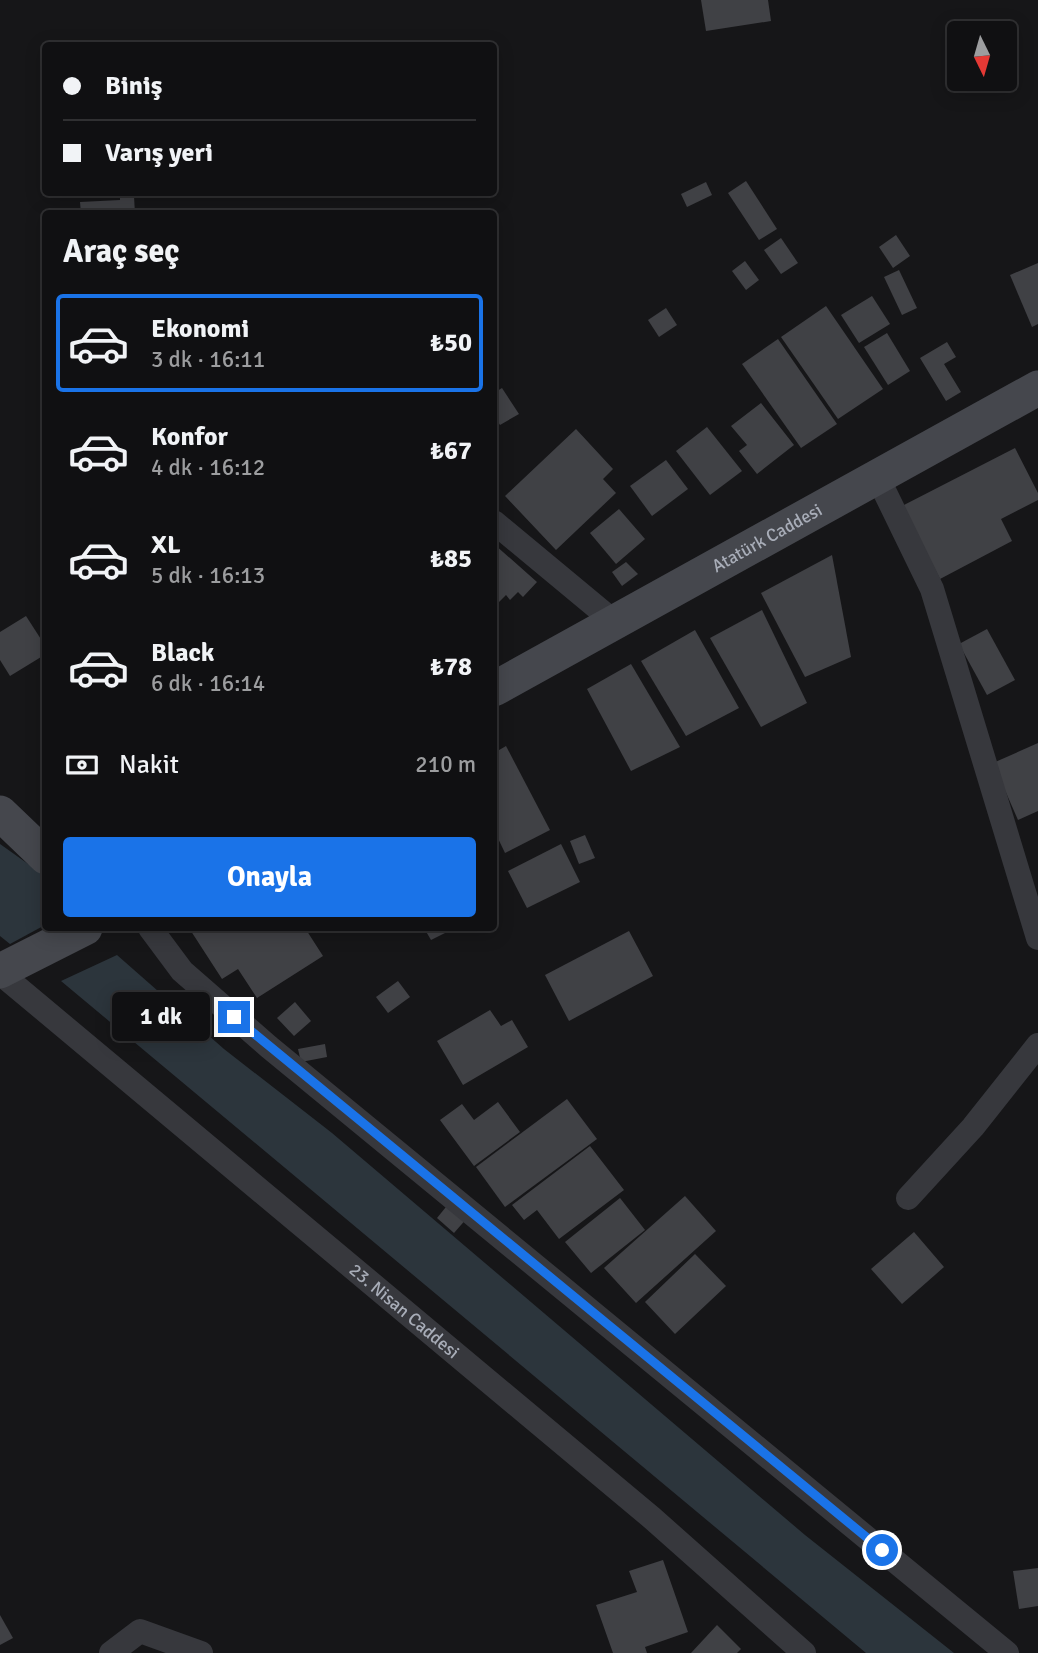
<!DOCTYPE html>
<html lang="tr">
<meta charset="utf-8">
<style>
body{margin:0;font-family:Signika,sans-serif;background:#1e1e20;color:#f1f3f6;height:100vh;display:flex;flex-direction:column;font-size:26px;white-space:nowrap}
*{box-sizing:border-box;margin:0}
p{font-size:23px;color:#9c9d9f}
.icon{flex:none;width:38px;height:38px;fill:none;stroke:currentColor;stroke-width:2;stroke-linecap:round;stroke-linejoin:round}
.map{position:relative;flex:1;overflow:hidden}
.panel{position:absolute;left:42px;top:210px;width:455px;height:721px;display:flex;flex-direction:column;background:#101012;border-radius:7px;box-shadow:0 4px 18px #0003,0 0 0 2px #303032}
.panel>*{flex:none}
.banner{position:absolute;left:42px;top:42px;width:455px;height:154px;border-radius:7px;box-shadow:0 4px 18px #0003,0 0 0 2px #303032;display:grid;align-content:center;height:154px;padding:0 21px;background:#101012}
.needle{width:46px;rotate:175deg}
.buttons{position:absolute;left:947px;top:21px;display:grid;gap:14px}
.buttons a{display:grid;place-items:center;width:70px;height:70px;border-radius:7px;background:#101012;box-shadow:0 4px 18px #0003,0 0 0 2px #303032;font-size:35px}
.end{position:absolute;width:32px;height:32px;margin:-16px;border:9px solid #1a73e8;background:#fff;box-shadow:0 0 0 4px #fff}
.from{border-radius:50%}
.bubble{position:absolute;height:49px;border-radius:7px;background:#101012;box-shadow:0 4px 18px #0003,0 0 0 2px #303032;font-size:23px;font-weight:700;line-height:49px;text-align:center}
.banner b{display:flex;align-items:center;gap:24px;height:66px;font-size:26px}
.banner b+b{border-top:2px solid #303032}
.banner i{width:18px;height:18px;background:#f1f3f6}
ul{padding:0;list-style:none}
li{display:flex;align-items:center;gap:21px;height:98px;margin:0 14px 10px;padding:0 7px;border:4px solid transparent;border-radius:7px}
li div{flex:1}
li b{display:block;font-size:26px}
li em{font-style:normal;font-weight:700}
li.current{border-color:#1a73e8}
li>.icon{width:63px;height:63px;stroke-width:1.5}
h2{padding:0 21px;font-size:32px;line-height:84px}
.pay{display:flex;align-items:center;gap:18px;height:77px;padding:0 21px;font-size:26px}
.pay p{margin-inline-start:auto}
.button{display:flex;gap:14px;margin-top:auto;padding:14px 21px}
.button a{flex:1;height:80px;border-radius:7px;background:#1a73e8;color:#fff;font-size:28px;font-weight:700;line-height:80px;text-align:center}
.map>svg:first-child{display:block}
</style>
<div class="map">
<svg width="1038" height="1653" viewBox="0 0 1038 1653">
<rect width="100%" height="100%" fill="#161618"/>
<g fill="#2c353c">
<polygon points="0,844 45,876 45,925 10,944 0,936"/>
<polygon points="117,955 224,1049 332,1133 805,1535 954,1653 866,1653 61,981"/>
</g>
<g fill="#404145">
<polygon points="701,0 768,0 771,21 706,31"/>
<polygon points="746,181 777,229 759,240 728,193"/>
<polygon points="706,182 712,195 687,207 681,194"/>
<polygon points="120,196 134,196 135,214 81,214 80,202 120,200"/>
<polygon points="896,235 910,256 893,268 879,247"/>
<polygon points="781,238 798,263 781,274 764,250"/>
<polygon points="745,261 759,280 746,290 732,271"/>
<polygon points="1038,263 1038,324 1032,327 1010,275"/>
<polygon points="899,270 917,308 902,315 884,277"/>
<polygon points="872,296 890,324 859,343 841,315"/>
<polygon points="826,306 883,389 838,419 781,337"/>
<polygon points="666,308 677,325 659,337 648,320"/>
<polygon points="887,333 910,371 888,385 864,347"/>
<polygon points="778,339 837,424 801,448 742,364"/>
<polygon points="947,342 956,357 944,364 961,392 946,401 920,358"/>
<polygon points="502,388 519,414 500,425 494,416 494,393"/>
<polygon points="761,403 794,445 757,474 739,451 747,445 731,426"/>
<polygon points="707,427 742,471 710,495 676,451"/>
<polygon points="576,429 613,469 603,479 616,493 556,550 505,496"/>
<polygon points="1015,448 1038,493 1038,500 1001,519 1012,541 940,579 902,506"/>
<polygon points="666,460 688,489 652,516 630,486"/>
<polygon points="619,509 645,539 616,564 590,533"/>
<polygon points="494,544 537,582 523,597 518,592 510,600 506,595 494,607"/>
<polygon points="832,555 851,657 805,677 761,593"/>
<polygon points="626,562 638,574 622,586 612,572"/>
<polygon points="762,610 807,703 761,727 710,638"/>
<polygon points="26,616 46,647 46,654 10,676 0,660 0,632"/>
<polygon points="987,629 1015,680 987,695 959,644"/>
<polygon points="695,630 739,708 686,736 641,661"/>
<polygon points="631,664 680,747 631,771 587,689"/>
<polygon points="1038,743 1038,811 1018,820 993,763"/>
<polygon points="506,746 550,830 505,853 494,830 494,753"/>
<polygon points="585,835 595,858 579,864 570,841"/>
<polygon points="561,844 580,882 527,908 508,871"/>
<polygon points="189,928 305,928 323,956 257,998 238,969 222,979"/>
<polygon points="424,928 455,928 431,940"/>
<polygon points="629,931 653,976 569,1021 545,975"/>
<polygon points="398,981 410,997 388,1013 376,997"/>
<polygon points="295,1002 311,1021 294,1036 277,1018"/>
<polygon points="490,1010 501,1026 512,1020 528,1047 463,1085 437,1041"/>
<polygon points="325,1044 327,1057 301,1062 298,1049"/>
<polygon points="567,1099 597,1139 505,1207 476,1167"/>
<polygon points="498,1102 520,1132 474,1166 440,1120 462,1104 474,1120"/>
<polygon points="590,1146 624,1190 559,1239 537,1210 524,1220 512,1205"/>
<polygon points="685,1196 716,1231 636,1303 604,1268"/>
<polygon points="620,1198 645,1230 591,1273 565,1242"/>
<polygon points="450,1202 468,1217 454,1233 437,1218"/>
<polygon points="914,1232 944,1267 902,1304 871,1269"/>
<polygon points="695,1254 726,1286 675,1334 645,1302"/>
<polygon points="663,1560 688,1632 645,1647 647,1653 613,1653 596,1605 637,1592 629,1571"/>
<polygon points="1038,1568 1038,1606 1019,1609 1013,1571"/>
<polygon points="0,1615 13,1638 0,1645"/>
<polygon points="717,1625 741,1649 737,1653 691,1653"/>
</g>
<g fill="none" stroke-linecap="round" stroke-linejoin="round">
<g stroke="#37383d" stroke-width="24">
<polyline points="877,476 932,589 1038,938"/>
<polyline points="494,522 612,620"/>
<polyline points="150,928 182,971 269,1047 1007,1653"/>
<path id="s1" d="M0,973l652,545 152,135"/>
<polyline points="908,1198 973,1127 1038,1045"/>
<polyline points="111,1653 140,1631 201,1653"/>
</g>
<g stroke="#45474d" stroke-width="35">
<path id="s2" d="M494,689l544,-301"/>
<polyline points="0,813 46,857"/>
<polyline points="0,971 85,928"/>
</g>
</g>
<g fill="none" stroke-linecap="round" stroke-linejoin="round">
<polyline stroke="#1a73e8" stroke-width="9" points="234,1017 882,1550"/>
</g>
<g text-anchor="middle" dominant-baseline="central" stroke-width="7" stroke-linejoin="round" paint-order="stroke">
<g font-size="18" fill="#a8adb8" stroke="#111113">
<text stroke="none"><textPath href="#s2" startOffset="312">Atatürk Caddesi</textPath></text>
<text stroke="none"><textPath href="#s1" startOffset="527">23. Nisan Caddesi</textPath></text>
</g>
</g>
</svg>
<div class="buttons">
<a><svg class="needle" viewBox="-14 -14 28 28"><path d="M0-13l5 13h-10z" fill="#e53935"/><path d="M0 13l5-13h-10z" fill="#9c9d9f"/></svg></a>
</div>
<i class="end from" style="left:882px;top:1550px"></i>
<i class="end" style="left:234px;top:1017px"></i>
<div class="bubble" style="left:112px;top:992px;width:98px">1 dk</div>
<div class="banner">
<b><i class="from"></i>Biniş</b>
<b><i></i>Varış yeri</b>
</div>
<section class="panel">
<h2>Araç seç</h2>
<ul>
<li class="current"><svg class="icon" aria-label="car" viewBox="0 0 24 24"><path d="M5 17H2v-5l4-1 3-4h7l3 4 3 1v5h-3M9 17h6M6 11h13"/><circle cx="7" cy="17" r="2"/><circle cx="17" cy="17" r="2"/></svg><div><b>Ekonomi</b><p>3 dk · 16:11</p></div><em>₺50</em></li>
<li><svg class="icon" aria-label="car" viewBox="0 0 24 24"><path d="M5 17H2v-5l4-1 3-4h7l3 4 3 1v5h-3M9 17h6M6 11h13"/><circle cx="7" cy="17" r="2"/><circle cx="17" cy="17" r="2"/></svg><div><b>Konfor</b><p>4 dk · 16:12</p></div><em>₺67</em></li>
<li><svg class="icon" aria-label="car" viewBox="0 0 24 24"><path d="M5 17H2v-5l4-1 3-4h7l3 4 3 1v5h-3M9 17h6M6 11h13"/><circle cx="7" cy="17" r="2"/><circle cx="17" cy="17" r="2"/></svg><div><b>XL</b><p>5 dk · 16:13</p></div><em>₺85</em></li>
<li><svg class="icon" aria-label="car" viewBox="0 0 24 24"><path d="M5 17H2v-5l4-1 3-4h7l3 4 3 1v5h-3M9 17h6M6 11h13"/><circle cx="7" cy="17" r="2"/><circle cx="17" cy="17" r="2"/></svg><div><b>Black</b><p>6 dk · 16:14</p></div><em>₺78</em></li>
</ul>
<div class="pay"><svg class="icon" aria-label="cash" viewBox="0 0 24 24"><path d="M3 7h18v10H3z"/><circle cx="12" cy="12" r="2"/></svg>Nakit<p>210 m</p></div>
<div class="button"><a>Onayla</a></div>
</section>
</div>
